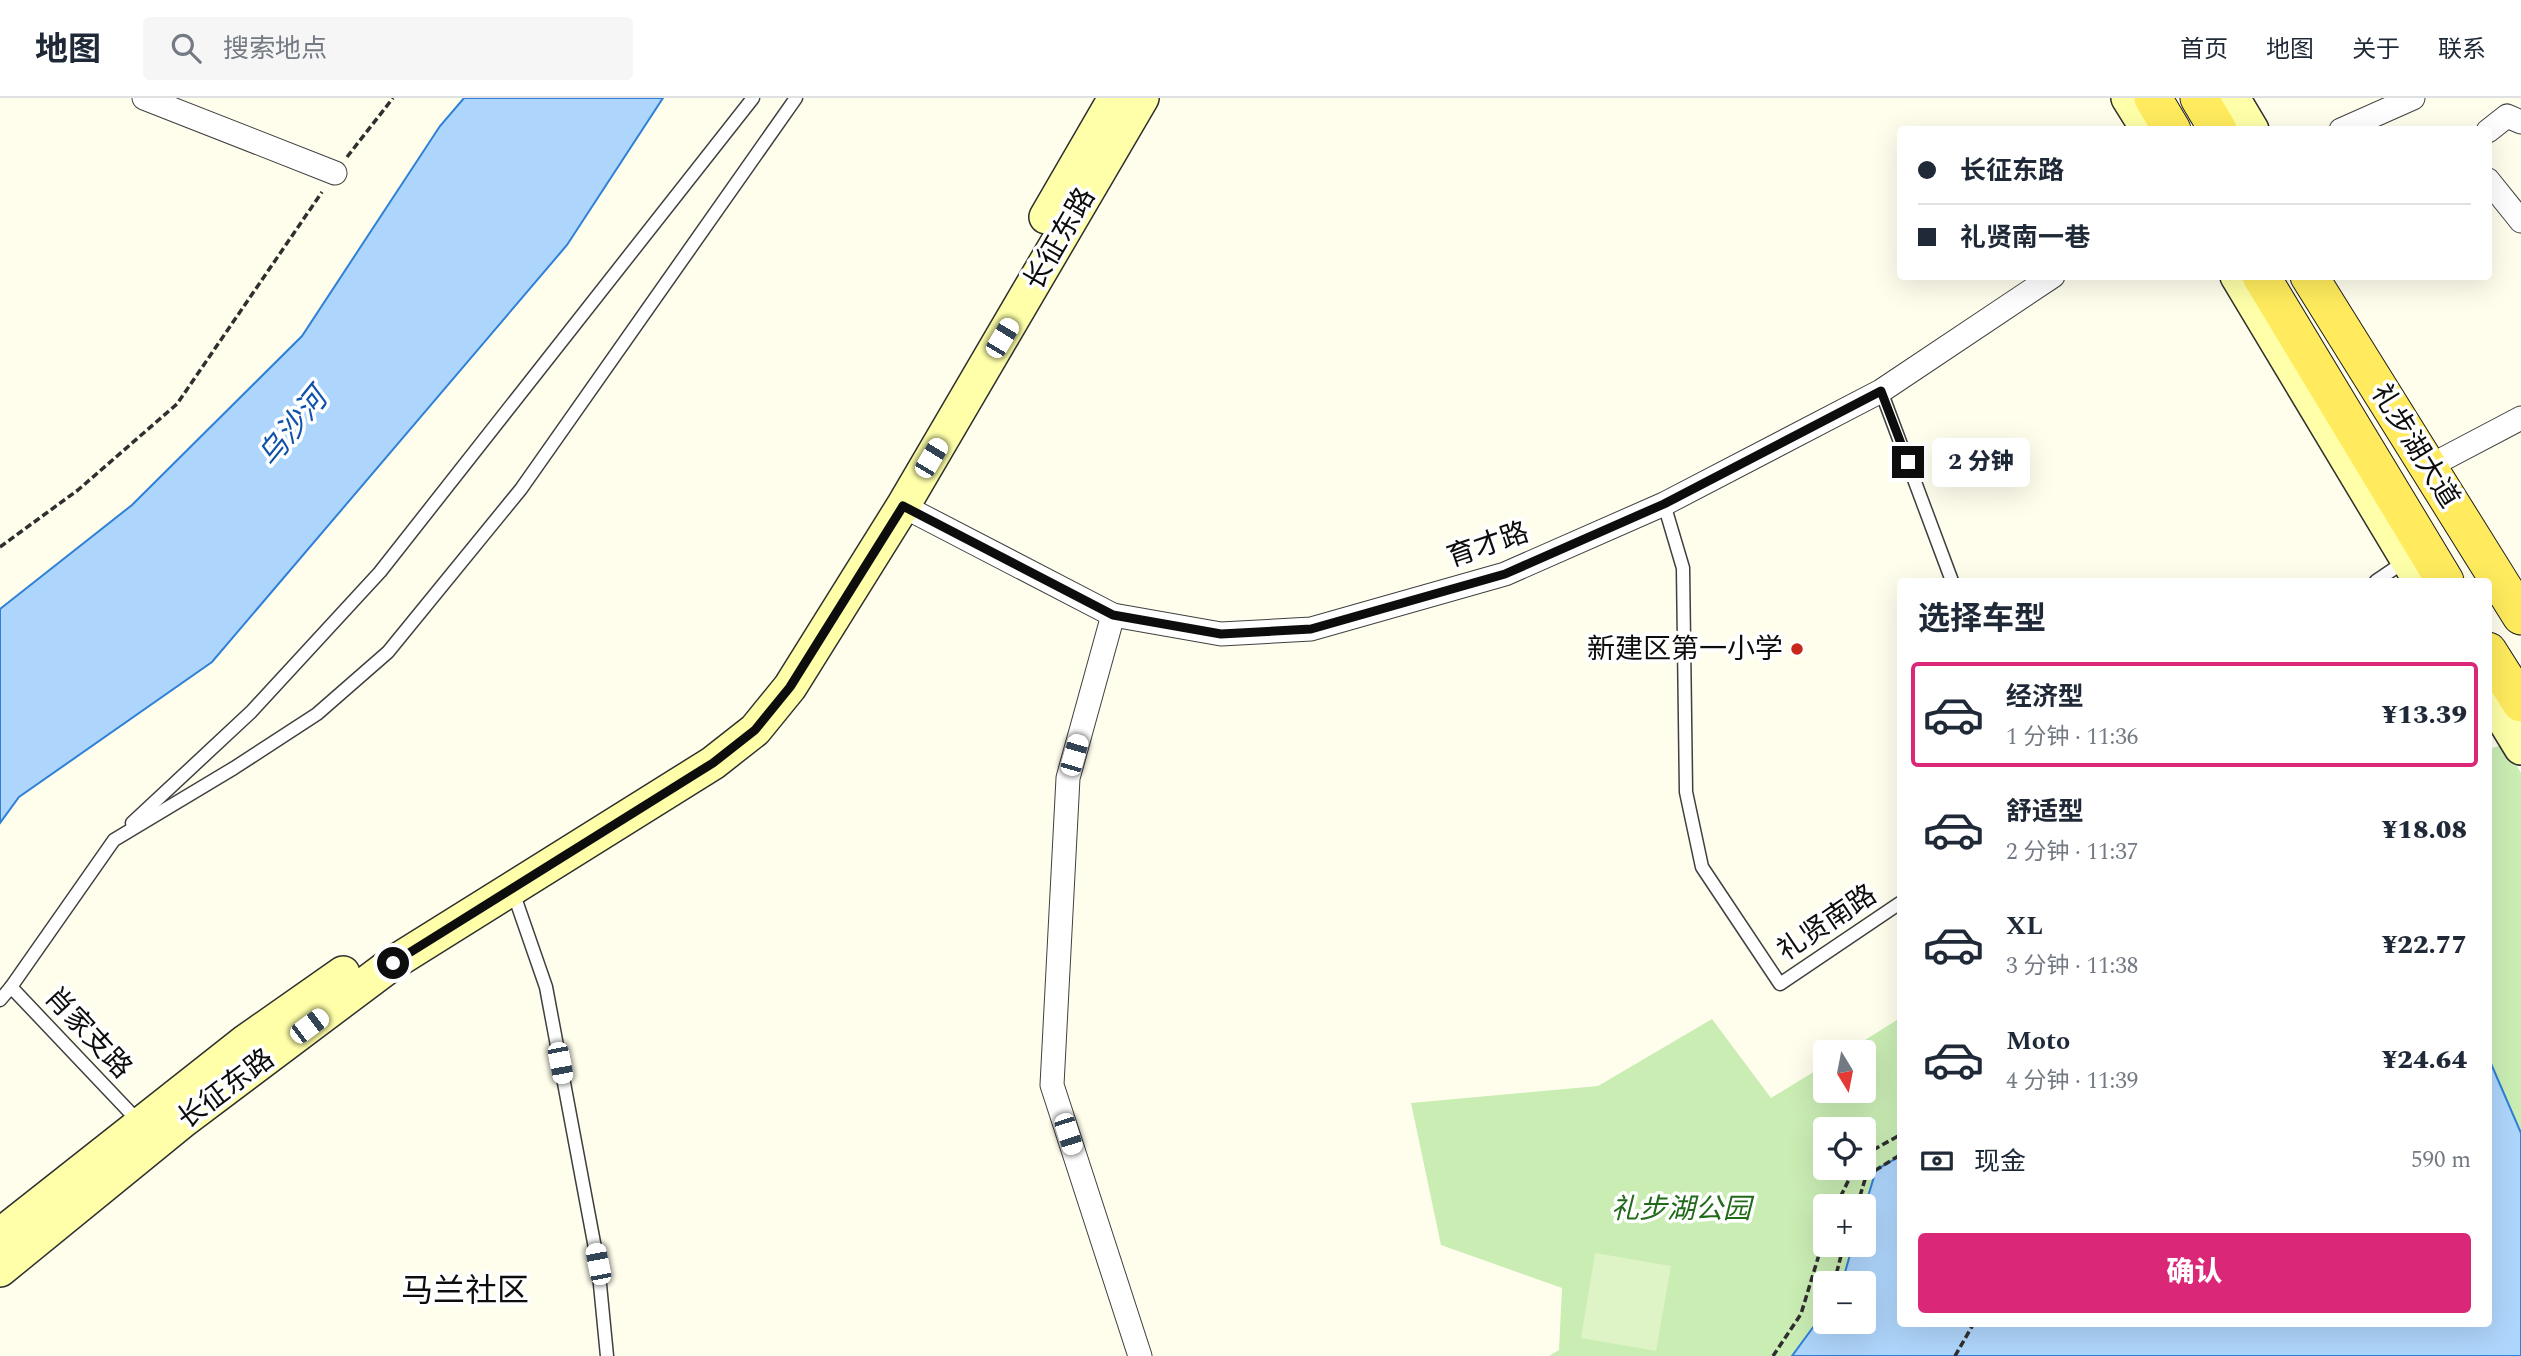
<!DOCTYPE html>
<html lang="zh">
<meta charset="utf-8">
<style>
body{margin:0;font-family:Spectral,"Noto Sans SC",serif;background:#f6f6f7;color:#1f2937;height:100vh;display:flex;flex-direction:column;font-size:26px;white-space:nowrap}
*{box-sizing:border-box;margin:0}
p{font-size:23px;color:#747a83}
.icon{flex:none;width:38px;height:38px;fill:none;stroke:currentColor;stroke-width:2;stroke-linecap:round;stroke-linejoin:round}
.map{position:relative;flex:1;overflow:hidden}
.sheet{position:absolute;left:1897px;top:480px;width:595px;height:749px;display:flex;flex-direction:column;background:#fff;border-radius:7px;box-shadow:0 7px 28px #0002}
.sheet>*{flex:none}
.hud{position:absolute;left:1897px;top:28px;width:595px;height:154px;border-radius:7px;box-shadow:0 7px 28px #0002;display:grid;align-content:center;height:154px;padding:0 21px;background:#fff}
.needle{width:46px;rotate:170deg}
.controls{position:absolute;left:1813px;top:942px;display:grid;gap:14px}
.controls a{display:grid;place-items:center;width:63px;height:63px;border-radius:7px;background:#fff;box-shadow:0 7px 28px #0002;font-size:35px}
.end{position:absolute;width:32px;height:32px;margin:-16px;border:9px solid #0d0d0d;background:#fff;box-shadow:0 0 0 4px #fff}
.from{border-radius:50%}
.bubble{position:absolute;height:49px;border-radius:7px;background:#fff;box-shadow:0 7px 28px #0002;font-size:23px;font-weight:800;line-height:49px;text-align:center}
.car{position:absolute;width:21px;height:42px;margin:-21px -10px;border-radius:9px;box-shadow:0 0 5px 2px #0007;background:linear-gradient(#fff 24%,#345 0 40%,#fff 0 76%,#345 0 86%,#fff 0)}
.hud b{display:flex;align-items:center;gap:24px;height:66px;font-size:26px}
.hud b+b{border-top:2px solid #e0e1e3}
.hud i{width:18px;height:18px;background:#1f2937}
ul{padding:0;list-style:none}
li{display:flex;align-items:center;gap:21px;height:105px;margin:0 14px 10px;padding:0 7px;border:4px solid transparent;border-radius:7px}
li div{flex:1}
li b{display:block;font-size:26px}
li em{font-style:normal;font-weight:800}
li.selected{border-color:#db2777}
li>.icon{width:63px;height:63px;stroke-width:1.5}
h2{padding:0 21px;font-size:32px;line-height:84px}
.pay{display:flex;align-items:center;gap:18px;height:77px;padding:0 21px;font-size:26px}
.pay p{margin-inline-start:auto}
.primary-button{display:flex;gap:14px;margin-top:auto;padding:14px 21px}
.primary-button a{flex:1;height:80px;border-radius:7px;background:#db2777;color:#fff;font-size:28px;font-weight:800;line-height:80px;text-align:center}
header{display:flex;align-items:center;gap:42px;box-sizing:border-box;height:98px;padding:0 35px;background:#fff;border-bottom:2px solid #e0e1e3}
header strong{font-size:33px}
nav{display:flex;gap:38px;margin-inline-start:auto;font-size:24px}
.search{width:490px;height:63px;background:#f6f6f7;display:flex;align-items:center;gap:18px;box-sizing:border-box;padding:0 24px;border-radius:7px;color:#747a83;font-size:26px}
.map>svg:first-child{display:block}
</style>
<header>
<strong>地图</strong>
<div class="search"><svg class="icon" aria-label="search" viewBox="0 0 24 24"><circle cx="10" cy="10" r="6"/><path d="M15 15l6 6"/></svg>搜索地点</div>
<nav><a>首页</a><a>地图</a><a>关于</a><a>联系</a></nav>
</header>
<div class="map">
<svg width="2521" height="1258" viewBox="0 0 2521 1258">
<rect width="100%" height="100%" fill="#fffeed"/>
<path fill="#caedb4" fill-rule="evenodd" d="M2504,646l17,29v583h-972l10,-6 3,-62 -121,-43 -30,-142 187,-17 114,-67 59,79 54,-33v25h39v-38h-18l54,-34v305h588l1,-574zM1825,1031h39v38h-39zM1825,1108h39v38h-39zM1825,1185h39v38h-39z"/>
<polygon fill="#def3c6" points="1595,1155 1671,1168 1656,1253 1581,1240"/>
<g fill="#aed5fb" stroke="#2f80d7" stroke-width="2">
<polygon points="464,0 663,0 567,147 212,564 19,699 0,725 0,511 132,407 302,238 440,28"/>
<polygon points="2489,961 2521,1035 2521,1258 1792,1258 1825,1213 1825,1223 1864,1223 1864,1185 1842,1185 1853,1146 1864,1146 1864,1112 1876,1072 1900,1058 1900,1225 2488,1225"/>
</g>
<g fill="none" stroke-linecap="round" stroke-linejoin="round">
<defs>
<g id="lane">
<polyline points="1881,293 1952,483"/>
<polyline points="1664,406 1683,470 1686,694 1702,769 1780,886 1900,805"/>
<polyline points="2376,483 2407,462"/>
<polyline points="132,725 251,614 380,474 753,0"/>
<polyline points="512,791 546,889 598,1166 607,1258"/>
<polyline points="11,889 114,742 234,670 317,616 388,554 521,391 796,0"/>
<polyline points="0,902 11,889 141,1026"/>
</g>
<g id="street">
<polyline points="144,0 335,75"/>
<polyline points="2341,32 2413,0"/>
<polyline points="2488,33 2507,18 2521,24"/>
<polyline points="2488,82 2521,123"/>
<polyline points="2428,369 2521,320"/>
<polyline points="903,408 1113,517 1221,536 1311,531 1505,476 1664,406 1881,293 2053,178"/>
<polyline points="1113,517 1068,680 1052,987 1140,1258"/>
</g>
<g id="secondary">
<polyline points="2128,0 2148,32"/>
<polyline points="2233,0 2252,32"/>
<polyline points="1046,119 1115,0"/>
<polyline points="2237,178 2420,483"/>
<polyline points="2488,596 2521,650"/>
<polyline points="0,1137 246,943 343,875"/>
<polyline points="0,1172 184,1022 393,865 713,665 755,632 790,589 903,408 1142,0"/>
</g>
<g id="primary">
<polyline points="2153,0 2172,32"/>
<polyline points="2199,0 2218,32"/>
<polyline points="2261,178 2445,483"/>
<polyline points="2309,178 2521,518"/>
<polyline points="2488,553 2521,605"/>
</g>
</defs>
<use href="#lane" stroke="#404040" stroke-width="15"/>
<use href="#street" stroke="#404040" stroke-width="25"/>
<use href="#secondary" stroke="#2f2f2f" stroke-width="36"/>
<use href="#primary" stroke="#1e1e1e" stroke-width="39"/>
<g stroke="#2f2f2f" stroke-width="3.5" stroke-dasharray="7 3.5" stroke-linecap="butt">
<polyline points="347,59 393,0"/>
<polyline points="0,449 78,392 177,306 322,94"/>
<polyline points="1864,1057 1900,1037"/>
<polyline points="1836,1108 1855,1069"/>
<polyline points="1857,1108 1866,1078 1900,1057"/>
<polyline points="1833,1146 1843,1151"/>
<polyline points="1834,1185 1844,1146"/>
<polyline points="1773,1258 1801,1216 1825,1137"/>
<polyline points="1955,1258 1974,1225"/>
</g>
<use href="#lane" stroke="#fff" stroke-width="12"/>
<use href="#street" stroke="#fff" stroke-width="23"/>
<use href="#secondary" stroke="#feffa8" stroke-width="33"/>
<use href="#primary" stroke="#ffeb5d" stroke-width="37"/>
</g>
<g fill="none" stroke-linecap="round" stroke-linejoin="round">
<polyline stroke="#0d0d0d" stroke-width="9" points="393,865 713,665 755,632 790,589 903,408 1113,517 1221,536 1311,531 1505,476 1664,406 1881,293 1908,364"/>
</g>
<circle fill="#c8271b" stroke="#fff" stroke-width="2.5" cx="1797" cy="551" r="7"/>
<g text-anchor="middle" dominant-baseline="central" stroke-width="7" stroke-linejoin="round" paint-order="stroke">
<g font-size="28" fill="#0d0d0d" stroke="#fff">
<text transform="translate(1060 141) rotate(-60)">长征东路</text>
<text transform="translate(2415 348) rotate(58)">礼步湖大道</text>
<text transform="translate(1488 447) rotate(-19)">育才路</text>
<text transform="translate(1827 825) rotate(-34)">礼贤南路</text>
<text transform="translate(88 935) rotate(47)">肖家支路</text>
<text transform="translate(226 991) rotate(-37)">长征东路</text>
</g>
<g font-size="28" fill="#0d0d0d" stroke="#fff" text-anchor="end">
<text x="1783" y="551">新建区第一小学</text>
</g>
<g font-size="28" font-style="italic" fill="#206a19" stroke="#fff">
<text x="1681" y="1111">礼步湖公园</text>
</g>
<g font-size="30" font-style="italic" fill="#0d52a8" stroke="#fff">
<text transform="translate(293 330) rotate(-51)">乌沙河</text>
</g>
<g font-size="32" fill="#0d0d0d" stroke="#fff">
<text x="465" y="1193">马兰社区</text>
</g>
</g>
</svg>
<div class="controls">
<a><svg class="needle" viewBox="-14 -14 28 28"><path d="M0-13l5 13h-10z" fill="#e53935"/><path d="M0 13l5-13h-10z" fill="#747a83"/></svg></a>
<a><svg class="icon" aria-label="locate" viewBox="0 0 24 24"><circle cx="12" cy="12" r="6"/><path d="M12 2v4M12 18v4M2 12h4M18 12h4"/></svg></a>
<a>+</a>
<a>−</a>
</div>
<i class="end from" style="left:393px;top:865px"></i>
<i class="end" style="left:1908px;top:364px"></i>
<div class="bubble" style="left:1932px;top:340px;width:98px">2 分钟</div>
<i class="car" style="left:1002px;top:240px;rotate:31deg"></i>
<i class="car" style="left:931px;top:360px;rotate:31deg"></i>
<i class="car" style="left:1074px;top:657px;rotate:16deg"></i>
<i class="car" style="left:309px;top:928px;rotate:53deg"></i>
<i class="car" style="left:560px;top:965px;rotate:169deg"></i>
<i class="car" style="left:1068px;top:1036px;rotate:162deg"></i>
<i class="car" style="left:598px;top:1166px;rotate:349deg"></i>
<div class="hud">
<b><i class="from"></i>长征东路</b>
<b><i></i>礼贤南一巷</b>
</div>
<section class="sheet">
<h2>选择车型</h2>
<ul>
<li class="selected"><svg class="icon" aria-label="car" viewBox="0 0 24 24"><path d="M5 17H2v-5l4-1 3-4h7l3 4 3 1v5h-3M9 17h6M6 11h13"/><circle cx="7" cy="17" r="2"/><circle cx="17" cy="17" r="2"/></svg><div><b>经济型</b><p>1 分钟 · 11:36</p></div><em>¥13.39</em></li>
<li><svg class="icon" aria-label="car" viewBox="0 0 24 24"><path d="M5 17H2v-5l4-1 3-4h7l3 4 3 1v5h-3M9 17h6M6 11h13"/><circle cx="7" cy="17" r="2"/><circle cx="17" cy="17" r="2"/></svg><div><b>舒适型</b><p>2 分钟 · 11:37</p></div><em>¥18.08</em></li>
<li><svg class="icon" aria-label="car" viewBox="0 0 24 24"><path d="M5 17H2v-5l4-1 3-4h7l3 4 3 1v5h-3M9 17h6M6 11h13"/><circle cx="7" cy="17" r="2"/><circle cx="17" cy="17" r="2"/></svg><div><b>XL</b><p>3 分钟 · 11:38</p></div><em>¥22.77</em></li>
<li><svg class="icon" aria-label="car" viewBox="0 0 24 24"><path d="M5 17H2v-5l4-1 3-4h7l3 4 3 1v5h-3M9 17h6M6 11h13"/><circle cx="7" cy="17" r="2"/><circle cx="17" cy="17" r="2"/></svg><div><b>Moto</b><p>4 分钟 · 11:39</p></div><em>¥24.64</em></li>
</ul>
<div class="pay"><svg class="icon" aria-label="cash" viewBox="0 0 24 24"><path d="M3 7h18v10H3z"/><circle cx="12" cy="12" r="2"/></svg>现金<p>590 m</p></div>
<div class="primary-button"><a>确认</a></div>
</section>
</div>
